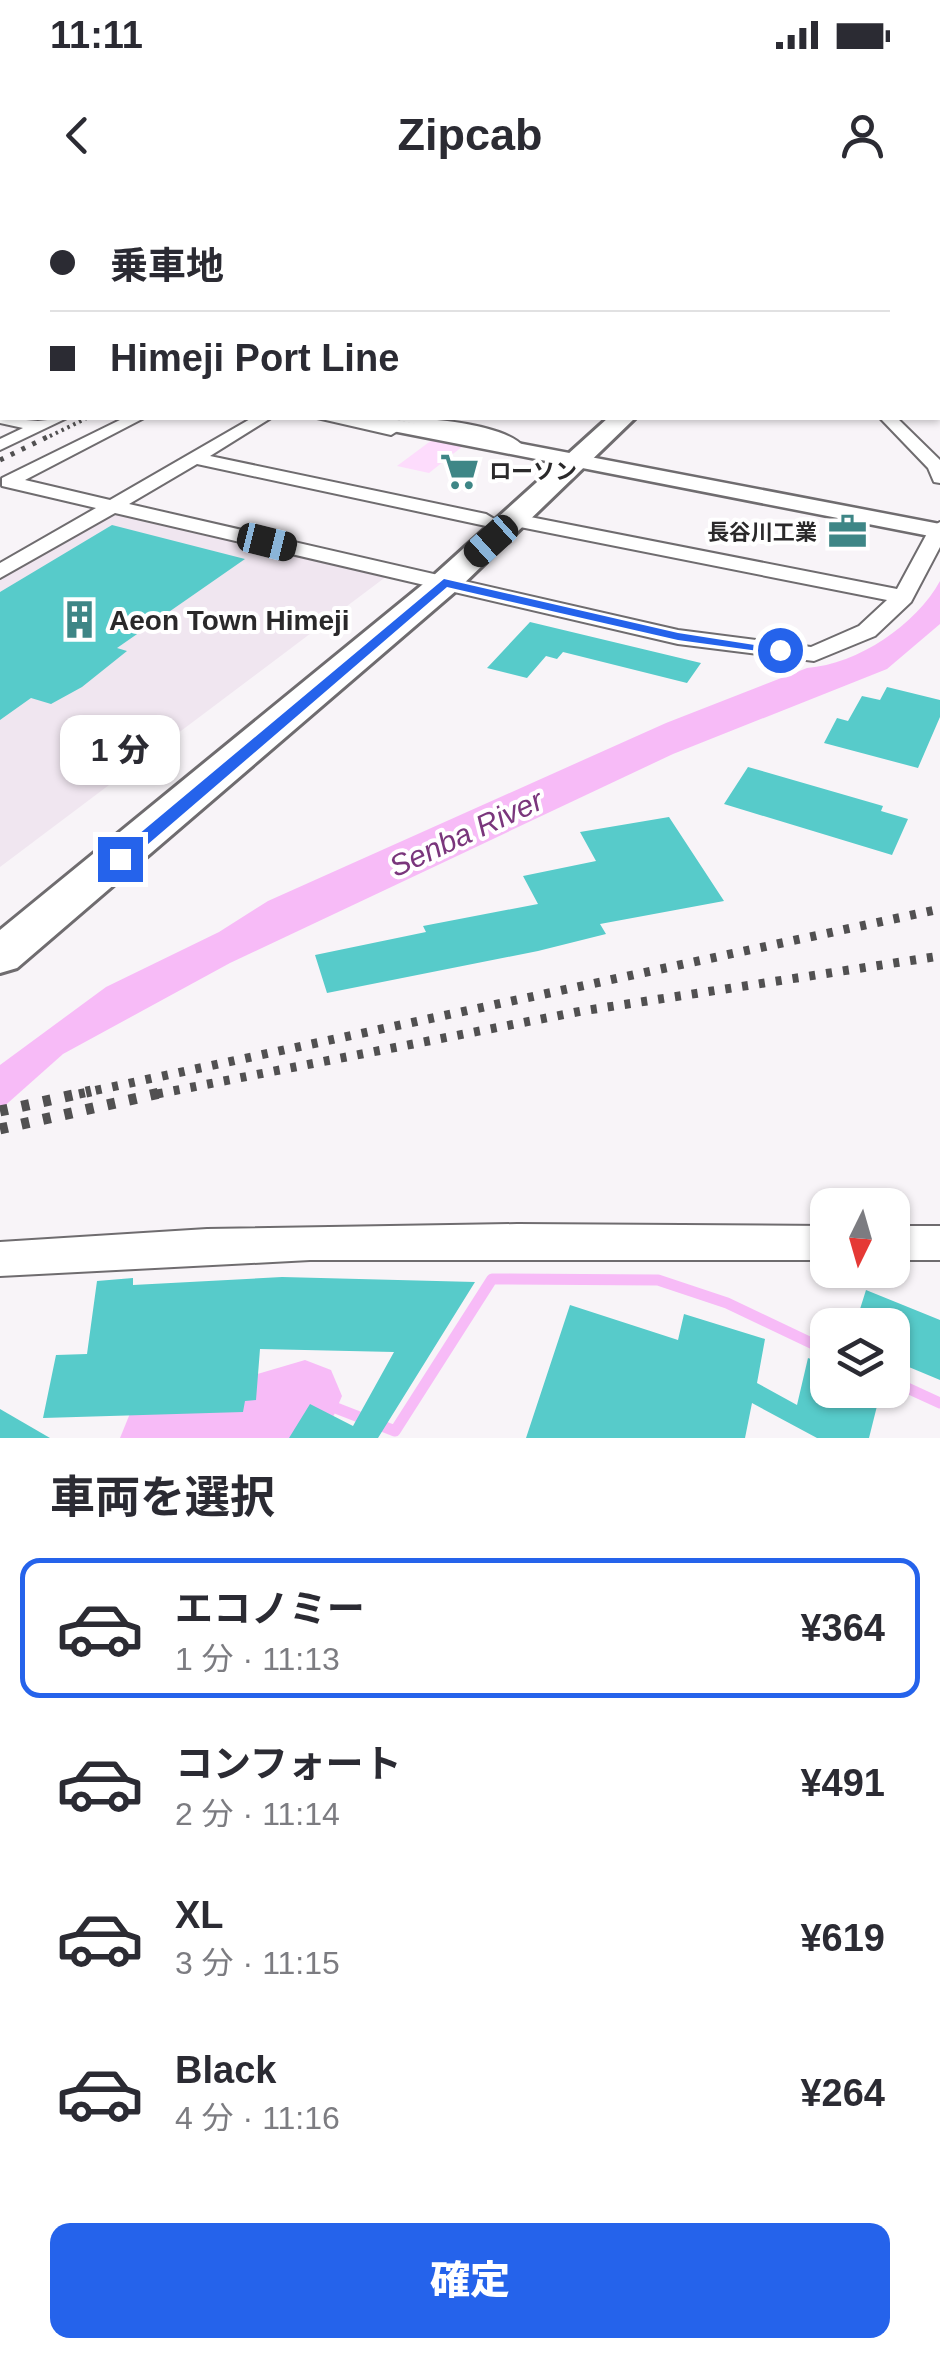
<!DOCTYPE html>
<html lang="ja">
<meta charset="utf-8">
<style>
body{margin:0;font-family:Arial,"Noto Sans JP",sans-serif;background:#f2f2f3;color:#2b2b33;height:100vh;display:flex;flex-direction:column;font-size:38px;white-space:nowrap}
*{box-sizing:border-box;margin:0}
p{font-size:32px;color:#7c7c81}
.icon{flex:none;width:55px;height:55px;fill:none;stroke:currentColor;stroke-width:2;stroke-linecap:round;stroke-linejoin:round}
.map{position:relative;height:1238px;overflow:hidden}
.side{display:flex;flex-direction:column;background:#fff;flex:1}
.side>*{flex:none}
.hud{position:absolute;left:0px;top:0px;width:940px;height:220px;box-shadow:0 2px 8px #0004;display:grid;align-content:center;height:220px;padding:0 50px;background:#fff}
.needle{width:65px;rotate:185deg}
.fabs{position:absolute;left:810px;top:988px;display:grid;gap:20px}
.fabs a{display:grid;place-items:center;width:100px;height:100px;border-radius:20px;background:#fff;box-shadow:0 2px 8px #0004;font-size:50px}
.end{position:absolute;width:45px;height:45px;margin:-22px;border:12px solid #2563eb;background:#fff;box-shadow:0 0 0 5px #fff}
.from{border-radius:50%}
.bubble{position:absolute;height:70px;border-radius:20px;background:#fff;box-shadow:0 2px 8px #0004;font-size:32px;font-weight:800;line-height:70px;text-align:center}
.car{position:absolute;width:30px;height:60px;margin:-30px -15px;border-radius:12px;box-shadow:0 0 8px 2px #0007;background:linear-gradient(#222 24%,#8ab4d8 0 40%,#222 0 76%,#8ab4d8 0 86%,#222 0)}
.hud b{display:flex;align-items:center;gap:35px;height:95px;font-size:38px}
.hud b+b{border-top:2px solid #e1e1e2}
.hud i{width:25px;height:25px;background:#2b2b33}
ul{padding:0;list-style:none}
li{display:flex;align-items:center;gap:30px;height:140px;margin:0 20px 15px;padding:0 30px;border:5px solid transparent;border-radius:20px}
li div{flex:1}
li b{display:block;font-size:38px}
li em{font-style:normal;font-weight:800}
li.selected{border-color:#2563eb}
li>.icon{width:90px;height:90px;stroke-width:1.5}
h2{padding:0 50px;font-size:45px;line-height:120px}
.primary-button{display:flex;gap:20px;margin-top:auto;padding:20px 50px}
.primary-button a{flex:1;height:115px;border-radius:20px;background:#2563eb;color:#fff;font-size:40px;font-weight:800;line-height:115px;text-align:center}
.status{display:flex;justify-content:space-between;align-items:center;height:70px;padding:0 50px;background:#fff;direction:ltr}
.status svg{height:28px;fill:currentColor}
header{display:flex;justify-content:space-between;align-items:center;height:130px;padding:0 50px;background:#fff;font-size:45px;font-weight:800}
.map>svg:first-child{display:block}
</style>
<div class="status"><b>11:11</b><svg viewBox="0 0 49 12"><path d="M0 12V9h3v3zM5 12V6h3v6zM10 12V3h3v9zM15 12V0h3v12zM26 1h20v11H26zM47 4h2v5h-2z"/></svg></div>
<header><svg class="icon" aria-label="back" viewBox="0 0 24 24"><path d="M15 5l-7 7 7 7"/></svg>Zipcab<svg class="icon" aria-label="person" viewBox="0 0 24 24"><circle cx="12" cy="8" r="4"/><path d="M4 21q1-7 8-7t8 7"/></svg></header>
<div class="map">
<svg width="940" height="1238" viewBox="0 0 940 1238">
<rect width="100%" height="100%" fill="#f8f4f8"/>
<polygon fill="#f0e6f0" points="118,312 387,376 0,667 0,378"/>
<polygon fill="#fddcfc" points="432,240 463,246 429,273 397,266"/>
<path fill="#f7bbf7" d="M940,381v43l-53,45 -214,85 -443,209 -167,91 -63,56v-45l106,-78 113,-55 49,-31 398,-178 141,-55c51,-4 109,-43 133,-87z"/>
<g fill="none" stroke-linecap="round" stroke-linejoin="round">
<g stroke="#f7bbf7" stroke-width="11">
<polyline points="892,1181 940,1203"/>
<polyline points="305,1196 395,1231 492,1079 658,1080 727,1103 828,1151"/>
</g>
<polygon fill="#f7bbf7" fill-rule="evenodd" points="305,1160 331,1170 342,1196 331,1222 289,1238 120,1238 131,1211"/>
</g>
<g fill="#57cbca">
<polygon points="112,325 245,359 117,448 127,451 82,487 51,504 31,498 0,520 0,392"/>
<polygon points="530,422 701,463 687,483 563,452 557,459 546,456 527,478 487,468"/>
<polygon points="887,487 940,500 940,517 918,568 824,543 837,518 848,521 862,496 880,500"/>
<polygon points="748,567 883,606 881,611 908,619 892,655 724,604"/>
<polygon points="669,617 724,701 600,724 606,734 538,751 327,793 315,755 426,732 423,726 538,704 523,676 596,661 580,632"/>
<polygon points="282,1077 475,1082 378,1238 289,1238 310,1204 353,1226 394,1152 260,1149 256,1200 245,1201 243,1212 43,1218 56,1155 87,1154 97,1081 133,1078 133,1085"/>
<polygon points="866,1090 940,1120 940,1180 892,1160 892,1125 855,1125"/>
<polygon points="570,1105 678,1140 684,1114 765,1139 757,1183 797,1205 808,1158 828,1165 828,1190 881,1190 869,1238 817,1238 752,1203 745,1238 526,1238"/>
<polygon points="0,1209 50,1238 0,1238"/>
</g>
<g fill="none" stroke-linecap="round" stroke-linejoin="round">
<defs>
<g id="minor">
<polygon points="115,0 142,0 143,2 117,2"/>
<polygon points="322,0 349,0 350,2 324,2"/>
<polygon points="640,0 671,0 672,2 642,2"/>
<polygon points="2,49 2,57 0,58 0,50"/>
<rect x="0" y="92" width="2" height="8"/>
<polygon points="0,213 2,218 38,221 67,218 0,250 0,239 23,228 0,223"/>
<polygon points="124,218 144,218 25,280 110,300 252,218 271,218 210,256 486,314 496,320 486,326 197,264 129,304 678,430 811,447 859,426 887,400 515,326 505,320 515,314 897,389 930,328 940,322 940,347 911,402 875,436 814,461 678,444 115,313 0,378 0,363 96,308 2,286 2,278"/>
<polygon points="317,218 350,218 399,230 391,235"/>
<path d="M387,218c30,-2 118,5 137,29l-9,5 -13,-9z"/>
<polygon points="880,218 897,218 940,260 940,283 934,282 928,268"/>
<polygon points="517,1024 828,1026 828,1060 310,1060 0,1076 0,1042 207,1029"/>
<rect x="892" y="1026" width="48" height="34"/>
</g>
<g id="tertiary">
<polygon points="0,145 2,146 2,158 0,157"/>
<polygon points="346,218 387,218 940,324 940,338 357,224"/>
</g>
<polygon id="primary" points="608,218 635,218 457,390 17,768 0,773 0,730 433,376"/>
</defs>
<use href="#minor" stroke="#6f6c6f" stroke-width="4"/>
<use href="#tertiary" stroke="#6f6c6f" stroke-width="5"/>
<use href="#primary" stroke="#6f6c6f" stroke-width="6"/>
<use href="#minor" fill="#fff" fill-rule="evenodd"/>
<use href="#tertiary" fill="#fff" fill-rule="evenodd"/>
<use href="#primary" fill="#fff" fill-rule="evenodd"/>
<g stroke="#515051" stroke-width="4" stroke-dasharray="2.5 4" stroke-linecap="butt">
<polyline points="520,2 525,0"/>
<polyline points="44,239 87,218"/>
</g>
<polyline stroke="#515051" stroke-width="5" stroke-dasharray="4 8" stroke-linecap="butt" points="0,260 49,236"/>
<g stroke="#515051" stroke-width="9" stroke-dasharray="6 11" stroke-linecap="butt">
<polyline points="79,894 940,709"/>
<polyline points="157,894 582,811 940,756"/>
</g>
<g stroke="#515051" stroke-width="11" stroke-dasharray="8 14" stroke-linecap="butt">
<polyline points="0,911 91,891"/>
<polyline points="0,929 169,891"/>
</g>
</g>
<polygon fill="#2563eb" points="444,379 678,433 787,450 780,454 678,440 447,387 126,663 114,663 114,655"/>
<defs>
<symbol id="supermarket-bare" viewBox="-9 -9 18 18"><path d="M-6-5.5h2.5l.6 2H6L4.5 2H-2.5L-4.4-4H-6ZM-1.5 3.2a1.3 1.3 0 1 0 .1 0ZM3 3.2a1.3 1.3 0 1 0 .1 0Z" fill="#3e8686" stroke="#fff" stroke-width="2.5" paint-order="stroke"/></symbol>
<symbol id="office-bare" viewBox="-9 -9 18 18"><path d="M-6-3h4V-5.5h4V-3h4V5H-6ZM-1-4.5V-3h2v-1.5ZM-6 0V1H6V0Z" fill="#3e8686" stroke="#fff" stroke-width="2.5" paint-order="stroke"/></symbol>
<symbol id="building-bare" viewBox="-9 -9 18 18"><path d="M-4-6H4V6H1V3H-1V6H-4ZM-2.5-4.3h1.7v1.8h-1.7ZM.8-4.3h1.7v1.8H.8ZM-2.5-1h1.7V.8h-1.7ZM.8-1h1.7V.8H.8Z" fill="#3e8686" stroke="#fff" stroke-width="2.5" paint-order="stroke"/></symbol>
</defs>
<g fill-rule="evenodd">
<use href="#supermarket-bare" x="432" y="244" width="55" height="55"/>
<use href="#office-bare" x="820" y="304" width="55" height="55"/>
<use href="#building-bare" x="52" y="392" width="55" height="55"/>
</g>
<g text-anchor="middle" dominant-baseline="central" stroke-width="8" stroke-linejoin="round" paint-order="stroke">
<g font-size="22" font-weight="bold" fill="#2a292a" stroke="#fff" text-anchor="start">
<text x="489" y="271">ローソン</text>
<text x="817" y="332" text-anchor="end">長谷川工業</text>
</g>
<g font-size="28" font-weight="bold" fill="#2a292a" stroke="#fff" text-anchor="start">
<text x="109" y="420">Aeon Town Himeji</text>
</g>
<g font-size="30" font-style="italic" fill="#7a367c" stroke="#fff">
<text transform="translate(466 633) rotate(-25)">Senba River</text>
</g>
</g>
</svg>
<div class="fabs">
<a><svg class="needle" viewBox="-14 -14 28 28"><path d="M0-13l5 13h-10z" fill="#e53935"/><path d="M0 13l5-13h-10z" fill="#7c7c81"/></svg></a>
<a><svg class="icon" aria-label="layers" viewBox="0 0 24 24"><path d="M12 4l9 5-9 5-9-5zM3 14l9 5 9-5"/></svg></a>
</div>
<i class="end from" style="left:780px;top:450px"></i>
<i class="end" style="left:120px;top:659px"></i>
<div class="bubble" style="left:60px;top:515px;width:120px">1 分</div>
<i class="car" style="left:491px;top:341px;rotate:228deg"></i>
<i class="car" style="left:267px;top:342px;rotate:104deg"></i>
<div class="hud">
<b><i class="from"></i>乗車地</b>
<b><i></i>Himeji Port Line</b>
</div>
</div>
<section class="side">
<h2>車両を選択</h2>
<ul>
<li class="selected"><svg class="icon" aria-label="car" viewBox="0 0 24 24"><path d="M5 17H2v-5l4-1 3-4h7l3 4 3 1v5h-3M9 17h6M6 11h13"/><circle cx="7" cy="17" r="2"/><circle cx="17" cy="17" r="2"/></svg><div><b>エコノミー</b><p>1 分 · 11:13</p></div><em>¥364</em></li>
<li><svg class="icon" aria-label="car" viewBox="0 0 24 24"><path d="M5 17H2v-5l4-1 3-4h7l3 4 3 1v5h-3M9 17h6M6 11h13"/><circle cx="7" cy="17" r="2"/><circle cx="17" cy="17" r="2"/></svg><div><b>コンフォート</b><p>2 分 · 11:14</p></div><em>¥491</em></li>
<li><svg class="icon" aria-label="car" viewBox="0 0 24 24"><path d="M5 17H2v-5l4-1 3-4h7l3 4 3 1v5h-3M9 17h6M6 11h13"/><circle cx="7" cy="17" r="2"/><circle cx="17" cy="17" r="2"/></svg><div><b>XL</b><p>3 分 · 11:15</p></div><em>¥619</em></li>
<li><svg class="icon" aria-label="car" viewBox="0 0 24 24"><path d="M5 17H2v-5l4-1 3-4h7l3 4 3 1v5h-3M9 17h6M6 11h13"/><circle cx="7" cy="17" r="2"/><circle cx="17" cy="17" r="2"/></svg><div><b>Black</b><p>4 分 · 11:16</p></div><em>¥264</em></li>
</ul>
<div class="primary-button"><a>確定</a></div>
</section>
